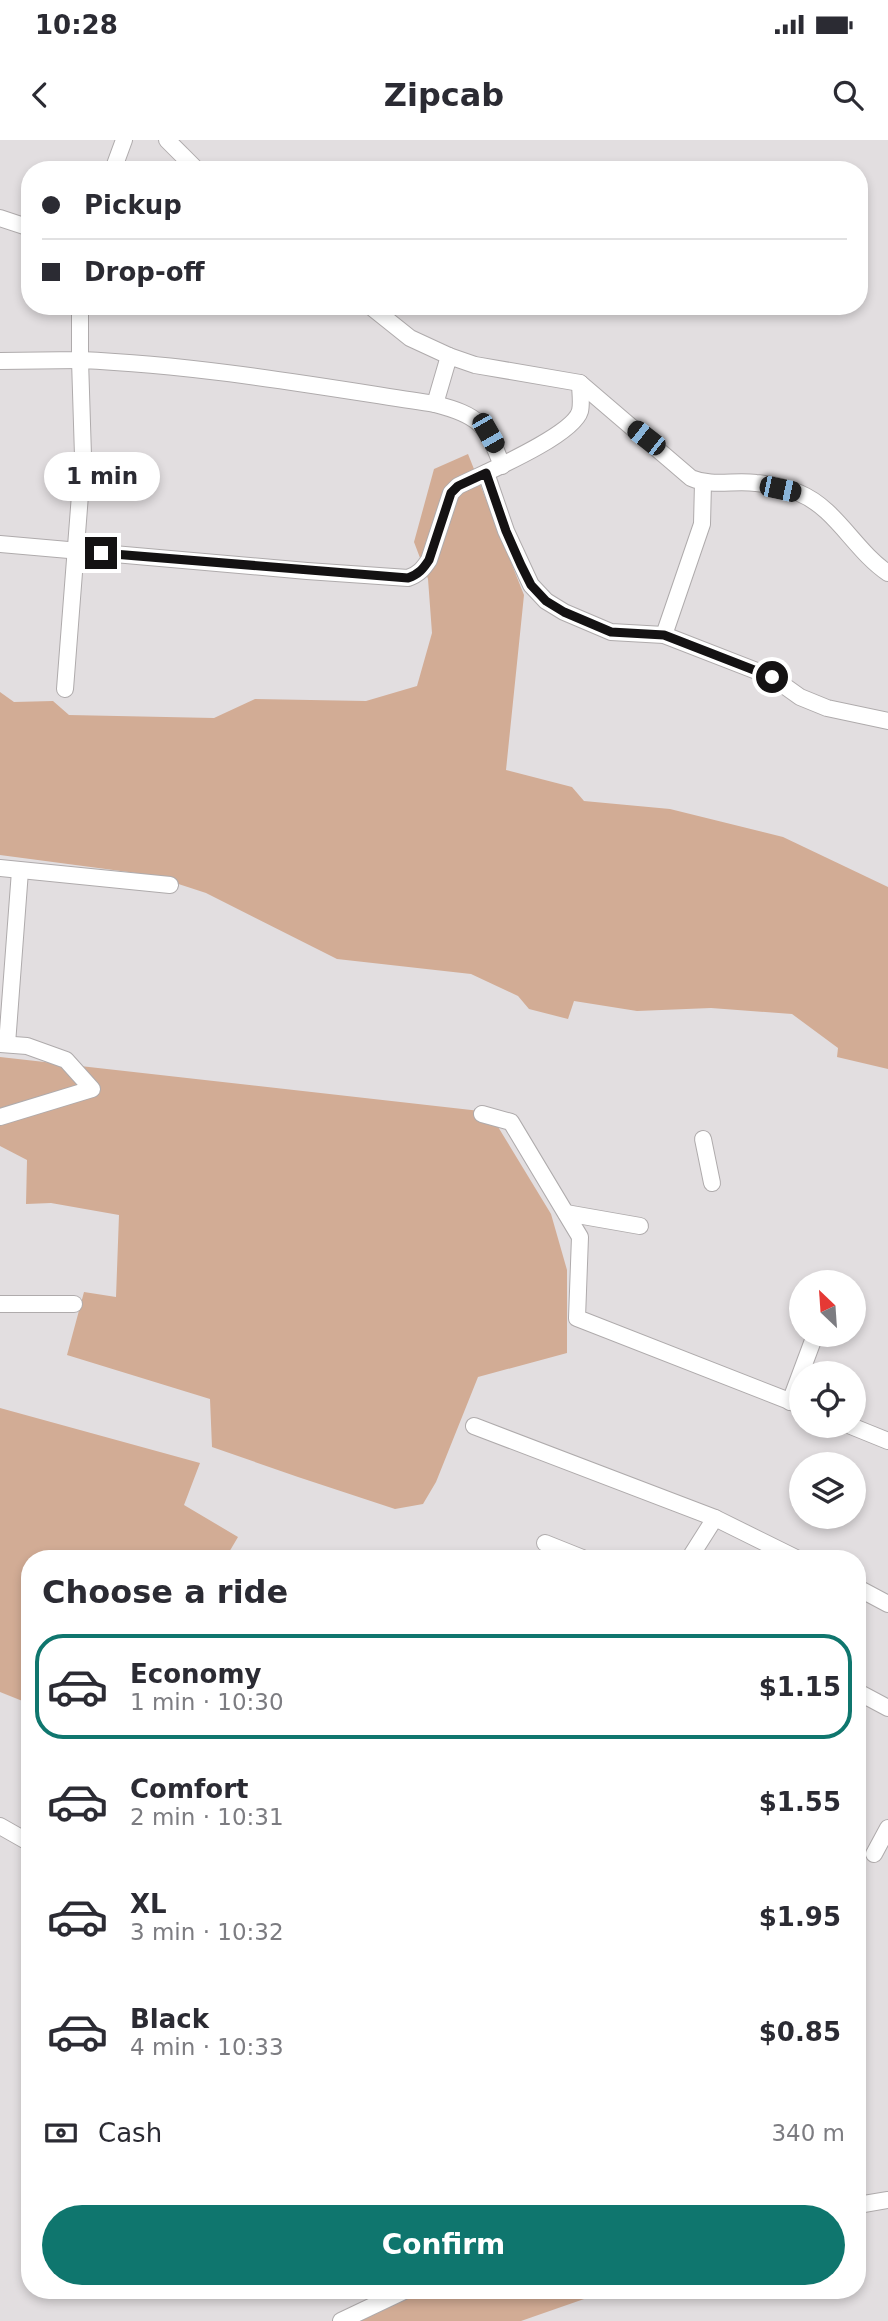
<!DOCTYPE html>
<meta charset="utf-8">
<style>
body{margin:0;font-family:"DejaVu Sans",sans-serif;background:#f7f7f7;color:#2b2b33;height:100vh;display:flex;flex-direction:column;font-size:26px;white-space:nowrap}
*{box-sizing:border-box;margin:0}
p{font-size:23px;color:#7c7c81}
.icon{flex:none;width:38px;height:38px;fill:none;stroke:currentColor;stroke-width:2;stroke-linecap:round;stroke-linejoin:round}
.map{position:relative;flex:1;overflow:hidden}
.details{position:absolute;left:21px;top:1410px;width:845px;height:749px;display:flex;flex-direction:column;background:#fff;border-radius:28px;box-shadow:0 4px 10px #0003}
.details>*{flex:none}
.hud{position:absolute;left:21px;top:21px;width:847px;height:154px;border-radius:28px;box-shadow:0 4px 10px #0003;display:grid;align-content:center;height:154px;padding:0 21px;background:#fff}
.needle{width:46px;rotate:335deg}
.buttons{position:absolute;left:789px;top:1130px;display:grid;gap:14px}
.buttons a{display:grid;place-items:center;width:77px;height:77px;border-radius:50%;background:#fff;box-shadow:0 4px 10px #0003;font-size:35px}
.end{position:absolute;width:32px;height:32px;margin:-16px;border:9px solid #141213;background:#fff;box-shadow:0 0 0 4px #fff}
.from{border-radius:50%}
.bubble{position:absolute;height:49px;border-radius:24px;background:#fff;box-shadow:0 4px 10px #0003;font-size:23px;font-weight:600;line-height:49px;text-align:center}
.car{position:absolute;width:21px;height:42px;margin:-21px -10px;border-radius:9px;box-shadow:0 0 5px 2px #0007;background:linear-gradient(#222 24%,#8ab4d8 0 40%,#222 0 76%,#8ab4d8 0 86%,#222 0)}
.hud b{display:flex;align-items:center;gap:24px;height:66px;font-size:26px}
.hud b+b{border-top:2px solid #e1e1e2}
.hud i{width:18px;height:18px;background:#2b2b33}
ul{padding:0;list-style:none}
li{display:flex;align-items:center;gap:21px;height:105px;margin:0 14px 10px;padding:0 7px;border:4px solid transparent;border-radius:28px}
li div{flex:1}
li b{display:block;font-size:26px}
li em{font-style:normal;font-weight:600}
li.active{border-color:#0f766e}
li>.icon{width:63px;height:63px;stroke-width:1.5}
h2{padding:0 21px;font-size:32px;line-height:84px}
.pay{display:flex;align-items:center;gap:18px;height:77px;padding:0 21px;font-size:26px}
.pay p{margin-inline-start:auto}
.primary-button{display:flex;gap:14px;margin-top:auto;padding:14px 21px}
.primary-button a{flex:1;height:80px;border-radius:42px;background:#0f766e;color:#fff;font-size:28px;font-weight:600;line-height:80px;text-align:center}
.status{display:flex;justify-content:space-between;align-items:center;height:49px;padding:0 35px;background:#fff;direction:ltr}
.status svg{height:19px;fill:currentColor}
header{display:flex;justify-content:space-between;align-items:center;height:91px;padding:0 21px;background:#fff;font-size:32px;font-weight:600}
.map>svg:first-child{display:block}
</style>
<div class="status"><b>10:28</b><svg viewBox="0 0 49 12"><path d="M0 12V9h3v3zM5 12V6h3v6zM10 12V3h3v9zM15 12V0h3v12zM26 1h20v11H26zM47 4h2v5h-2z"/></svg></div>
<header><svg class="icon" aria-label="back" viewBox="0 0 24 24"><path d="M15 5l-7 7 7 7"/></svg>Zipcab<svg class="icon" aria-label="search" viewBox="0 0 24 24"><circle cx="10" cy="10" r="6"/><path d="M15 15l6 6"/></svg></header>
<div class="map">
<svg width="888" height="2181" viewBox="0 0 888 2181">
<rect width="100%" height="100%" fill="#e2dee0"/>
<g fill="#d2ac95">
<polygon points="468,314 524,455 506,630 572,647 584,661 670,669 783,697 888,747 888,929 837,917 838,908 792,874 711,868 637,871 574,861 568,879 529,869 518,856 471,834 337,819 206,753 151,735 0,715 0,552 14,562 53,561 69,575 214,578 255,559 366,561 417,546 432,493 428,439 414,402 434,329"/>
<polygon points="0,917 489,972 551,1074 567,1130 567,1213 478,1237 436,1342 423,1364 395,1369 298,1337 212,1307 210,1259 67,1215 84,1152 116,1157 119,1075 51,1063 26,1064 27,1020 0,1006"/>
<polygon points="0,1268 200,1323 184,1365 238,1397 225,1419 30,1419 30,1564 0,1552"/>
<polygon points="404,2151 607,2151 521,2181 341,2181"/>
</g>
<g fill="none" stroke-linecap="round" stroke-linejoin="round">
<defs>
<g id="minor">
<polyline points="167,0 197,30"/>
<polyline points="113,30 124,0"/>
<polyline points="0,78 30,88"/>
<polyline points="370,166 410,198 449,216"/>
<polyline points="0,221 80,220 80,166"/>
<path d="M502,326c-15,-42 -24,-51 -67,-62l14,-48 26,9 105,18 111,95c21,9 43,2 65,5 13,1 31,5 43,10 37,15 56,58 89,80"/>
<polyline points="486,333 506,391 531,445 546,461 564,472 611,492 664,495 772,537 800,557 827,568 888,581"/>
<path d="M0,404l307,27 101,7c11,-4 15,-9 21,-18l22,-67 7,-7c24,-12 115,-50 122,-75 2,-8 0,-20 0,-28"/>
<polyline points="664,495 702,384 703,343"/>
<path d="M65,549l18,-233 -3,-96c119,5 237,26 355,44"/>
<polyline points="0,728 170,745"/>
<polyline points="0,904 27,906 66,920 92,949 0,977"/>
<polyline points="7,904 20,731"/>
<polyline points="482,974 511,982 580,1097 577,1178 802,1266"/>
<polyline points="703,999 712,1043"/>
<polyline points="566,1073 640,1086"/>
<polyline points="0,1164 74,1164"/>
<polyline points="790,1262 815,1195"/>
<polyline points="474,1286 715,1378"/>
<polyline points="851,1286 888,1301"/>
<polyline points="545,1403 585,1419"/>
<polyline points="689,1419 715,1378 798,1419"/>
<polyline points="858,1448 888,1464"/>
<polyline points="858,1552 888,1568"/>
<polyline points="0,1686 30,1703"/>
<polyline points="874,1714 888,1688"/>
<polyline points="858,2065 888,2060"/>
<polyline points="341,2181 404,2151"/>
</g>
</defs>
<use href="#minor" stroke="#afabac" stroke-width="18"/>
<use href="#minor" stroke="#fff" stroke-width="16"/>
</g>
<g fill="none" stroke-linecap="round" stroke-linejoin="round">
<path stroke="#141213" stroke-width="9" d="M101,413l307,25c11,-4 15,-9 21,-18l22,-67 7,-7 28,-13 20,58 15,34 10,20 15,16 18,11 47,20 53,3 108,42"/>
</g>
</svg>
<div class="buttons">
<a><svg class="needle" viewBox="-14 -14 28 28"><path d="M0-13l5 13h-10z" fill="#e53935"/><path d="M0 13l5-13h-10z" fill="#7c7c81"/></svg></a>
<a><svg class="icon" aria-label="locate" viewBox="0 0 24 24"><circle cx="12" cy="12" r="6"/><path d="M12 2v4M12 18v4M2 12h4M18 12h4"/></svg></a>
<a><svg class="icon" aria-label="layers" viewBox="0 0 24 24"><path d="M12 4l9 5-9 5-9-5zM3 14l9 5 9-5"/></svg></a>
</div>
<i class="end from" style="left:772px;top:537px"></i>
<i class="end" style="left:101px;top:413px"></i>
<div class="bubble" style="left:44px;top:312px;width:116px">1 min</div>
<i class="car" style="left:488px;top:293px;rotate:150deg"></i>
<i class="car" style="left:646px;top:298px;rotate:308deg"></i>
<i class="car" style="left:780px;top:349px;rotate:102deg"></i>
<div class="hud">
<b><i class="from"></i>Pickup</b>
<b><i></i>Drop-off</b>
</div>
<section class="details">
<h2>Choose a ride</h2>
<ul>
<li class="active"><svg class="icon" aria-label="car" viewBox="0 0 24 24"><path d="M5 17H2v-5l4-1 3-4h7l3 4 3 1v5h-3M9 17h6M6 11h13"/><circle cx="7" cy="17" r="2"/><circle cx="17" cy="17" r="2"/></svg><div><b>Economy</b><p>1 min · 10:30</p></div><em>$1.15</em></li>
<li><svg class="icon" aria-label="car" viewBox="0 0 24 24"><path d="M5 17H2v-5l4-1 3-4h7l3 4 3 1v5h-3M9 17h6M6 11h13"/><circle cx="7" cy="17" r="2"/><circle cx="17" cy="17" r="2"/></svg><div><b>Comfort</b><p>2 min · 10:31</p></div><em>$1.55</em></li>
<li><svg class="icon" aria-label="car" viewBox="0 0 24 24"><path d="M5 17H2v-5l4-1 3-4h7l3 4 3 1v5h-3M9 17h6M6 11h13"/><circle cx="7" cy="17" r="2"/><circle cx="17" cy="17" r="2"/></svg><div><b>XL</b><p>3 min · 10:32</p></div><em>$1.95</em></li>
<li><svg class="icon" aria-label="car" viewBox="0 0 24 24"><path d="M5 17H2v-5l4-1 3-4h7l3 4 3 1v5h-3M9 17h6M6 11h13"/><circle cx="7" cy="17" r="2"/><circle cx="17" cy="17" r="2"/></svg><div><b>Black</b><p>4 min · 10:33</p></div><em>$0.85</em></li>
</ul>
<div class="pay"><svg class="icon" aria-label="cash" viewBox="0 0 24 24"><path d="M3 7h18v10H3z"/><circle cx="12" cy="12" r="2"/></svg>Cash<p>340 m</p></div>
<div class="primary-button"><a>Confirm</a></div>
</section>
</div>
